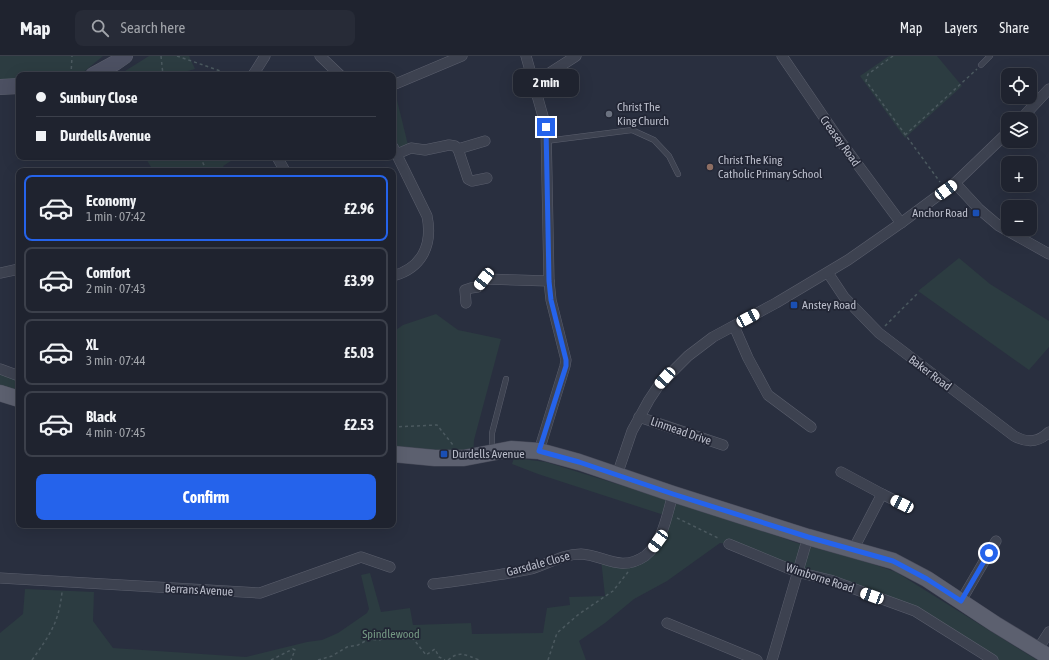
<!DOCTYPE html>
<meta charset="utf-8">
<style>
body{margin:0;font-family:"Asap Condensed",sans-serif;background:#272b37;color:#f1f3f6;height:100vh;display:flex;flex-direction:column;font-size:15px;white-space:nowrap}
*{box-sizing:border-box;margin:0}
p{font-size:13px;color:#a1a4aa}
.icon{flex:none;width:22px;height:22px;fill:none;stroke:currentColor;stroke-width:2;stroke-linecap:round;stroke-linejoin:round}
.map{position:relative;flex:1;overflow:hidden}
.side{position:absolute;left:16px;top:112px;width:380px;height:360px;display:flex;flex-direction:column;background:#1f232f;border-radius:8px;box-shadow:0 4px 16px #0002,0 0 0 1px #3c404b}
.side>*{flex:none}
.banner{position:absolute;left:16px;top:16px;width:380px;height:88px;border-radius:8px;box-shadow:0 4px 16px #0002,0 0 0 1px #3c404b;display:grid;align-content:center;height:88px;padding:0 20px;background:#1f232f}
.controls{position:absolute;left:1001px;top:12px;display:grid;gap:8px}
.controls a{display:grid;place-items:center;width:36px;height:36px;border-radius:8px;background:#1f232f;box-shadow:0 4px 16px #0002,0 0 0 1px #3c404b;font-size:20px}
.end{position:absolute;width:18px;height:18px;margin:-9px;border:5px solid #2563eb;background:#fff;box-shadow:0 0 0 2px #fff}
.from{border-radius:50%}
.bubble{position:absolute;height:28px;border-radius:8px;background:#1f232f;box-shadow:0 4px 16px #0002,0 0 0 1px #3c404b;font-size:13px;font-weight:700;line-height:28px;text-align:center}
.car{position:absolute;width:12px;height:24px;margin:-12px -6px;border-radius:5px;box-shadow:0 0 3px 1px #0007;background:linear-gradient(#fff 24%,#345 0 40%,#fff 0 76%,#345 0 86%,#fff 0)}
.banner b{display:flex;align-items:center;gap:14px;height:38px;font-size:15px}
.banner b+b{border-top:1px solid #3c404b}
.banner i{width:10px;height:10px;background:#f1f3f6}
ul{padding:7px 0 0;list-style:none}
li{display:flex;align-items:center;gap:12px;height:66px;margin:0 8px 6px;padding:0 12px;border:2px solid #3c404b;border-radius:8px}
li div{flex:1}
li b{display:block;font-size:15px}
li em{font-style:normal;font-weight:700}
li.active{border-color:#2563eb}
li>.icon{width:36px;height:36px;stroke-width:1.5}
.cta{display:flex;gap:8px;margin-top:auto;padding:8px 20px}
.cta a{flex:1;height:46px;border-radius:8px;background:#2563eb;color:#fff;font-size:16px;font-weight:700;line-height:46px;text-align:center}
header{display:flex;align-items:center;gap:24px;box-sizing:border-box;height:56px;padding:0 20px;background:#1f232f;border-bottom:1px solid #3c404b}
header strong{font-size:19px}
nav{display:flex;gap:22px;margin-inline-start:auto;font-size:14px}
.search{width:280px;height:36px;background:#272b37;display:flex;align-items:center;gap:10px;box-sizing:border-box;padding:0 14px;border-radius:8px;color:#a1a4aa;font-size:15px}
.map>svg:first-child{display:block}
</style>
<header>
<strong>Map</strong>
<div class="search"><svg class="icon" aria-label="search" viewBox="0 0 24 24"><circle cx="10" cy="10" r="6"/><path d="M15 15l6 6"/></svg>Search here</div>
<nav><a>Map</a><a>Layers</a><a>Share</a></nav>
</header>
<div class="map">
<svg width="1049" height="604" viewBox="0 0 1049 604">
<rect width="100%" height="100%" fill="#292f3f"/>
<g fill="#2c3c41">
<polygon points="0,0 103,0 80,19 71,19 71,15 69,19 19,19 19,29 0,31"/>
<polygon points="149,0 189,0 195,13 173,19 116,19 125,15"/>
<polygon points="889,0 937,0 962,30 905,82 860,20"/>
<polygon points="395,36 408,89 400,92 393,80 393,37"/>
<polygon points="145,101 229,101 231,105 223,110 226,115 144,115 151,111"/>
<polygon points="959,202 990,228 1049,265 1049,291 1029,314 918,235"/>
<polygon points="436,258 458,274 501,283 474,384 473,401 393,398 393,276 403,269"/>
<polygon points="0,313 19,320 19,343 0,337"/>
<polygon points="514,402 546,406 730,463 797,487 864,505 896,516 1037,604 993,604 915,555 729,488 720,487 667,525 634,543 605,567 579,585 586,604 0,604 0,577 23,558 25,533 94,536 93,565 113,592 246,601 307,586 322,584 338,577 367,557 369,553 361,519 370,517 381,556 410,552 413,569 471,567 472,578 543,577 547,552 570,549 569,541 605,540 601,503 611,506 644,500 667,460 538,418 512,408"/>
</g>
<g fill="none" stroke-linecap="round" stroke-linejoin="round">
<defs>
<g id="lane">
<polyline points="981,9 990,0"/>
<polyline points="546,85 632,74 654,84 669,100 678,118"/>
<polyline points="492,395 492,377 506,323"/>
</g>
<g id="street">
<polyline points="320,0 340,19"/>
<polyline points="526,0 546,71 549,225 551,244 566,304 565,310 539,395"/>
<polyline points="782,0 838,82 901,167"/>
<polyline points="253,19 265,0"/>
<polyline points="534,27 576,0"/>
<polyline points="393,29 462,0"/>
<polyline points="1021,63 1049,33"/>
<path d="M393,91l34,69c6,29 -5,52 -34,60"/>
<polyline points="458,93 468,123 472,125 487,122"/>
<polyline points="397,98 411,92 425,94 449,89 455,90 458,93 485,85"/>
<polyline points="277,101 285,115"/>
<polyline points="955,127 979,153 999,170 1049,198"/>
<polyline points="0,217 19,213"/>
<path d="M828,217l16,24 35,36 135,103c13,7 24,7 35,-4"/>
<polyline points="466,247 465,234 471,232 478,231 484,223 549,225"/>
<polyline points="734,270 748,302 768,339 811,371"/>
<polyline points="0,313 19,320"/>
<polyline points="639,361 723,389"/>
<polyline points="841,416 882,438"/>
<polyline points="617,419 632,375 649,344 659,329 688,300 713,281 776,247 848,204 901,167 955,127 1008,76"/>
<polyline points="729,488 797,516 830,524 915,555 993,604"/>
<polyline points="853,494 882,438 902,448"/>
<polyline points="0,522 260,537 361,501 390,511"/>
<path d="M433,528c19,-2 38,-5 57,-8 13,-2 28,-4 41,-7 17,-5 32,-15 50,-15 23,1 39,19 64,2 18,-14 22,-41 28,-62"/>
<polyline points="961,545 996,485"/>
<polyline points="667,567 757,604"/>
<polyline points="1038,593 1049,576"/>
<polyline points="772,604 808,481"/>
</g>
<g id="secondary">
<polyline points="93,19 115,7 125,0"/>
<polyline points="0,31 19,30"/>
</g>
<g id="primary">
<polyline points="0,337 19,343"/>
<polyline points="393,398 435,402 464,402 511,393 539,395 579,406 673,438 808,481 893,505 927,523 995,568 1049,601"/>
</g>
</defs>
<use href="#lane" stroke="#5b5f6d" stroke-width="6"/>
<use href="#street" stroke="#5b5f6d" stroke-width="11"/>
<use href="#secondary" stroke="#5b5f6d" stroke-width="16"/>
<use href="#primary" stroke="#474a59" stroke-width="17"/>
<g stroke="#4b595f" stroke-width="1.5" stroke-dasharray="3 3" stroke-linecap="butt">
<polyline points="161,0 163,19"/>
<polyline points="177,0 232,19"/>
<polyline points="893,0 868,18 866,25 940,126"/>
<polyline points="71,19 72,0"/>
<polyline points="905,79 977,13"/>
<polyline points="200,101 207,115"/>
<polyline points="885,270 919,236"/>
<polyline points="393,371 437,369 453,389"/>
<polyline points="677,462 720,483"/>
<path d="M32,604c17,-24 27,-37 30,-68"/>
<polyline points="271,604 293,593 295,594 291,604"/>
<polyline points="318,604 332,600 347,591 358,589 369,583 380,584 389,578 400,576 409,579 415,585 426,599 435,593 439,601 445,604"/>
<path d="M448,604c12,-10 17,-5 31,0"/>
<polyline points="548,604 557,577 579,558 613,535 628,516"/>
</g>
<use href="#lane" stroke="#3d4250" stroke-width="5"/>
<use href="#street" stroke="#3d4250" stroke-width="10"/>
<use href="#secondary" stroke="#4c5062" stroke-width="15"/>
<use href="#primary" stroke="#5c606f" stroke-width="16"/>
</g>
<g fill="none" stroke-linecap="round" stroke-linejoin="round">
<polyline stroke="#2563eb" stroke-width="5" points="546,71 549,225 551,244 566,304 566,310 539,395 579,406 673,438 808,481 893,505 927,523 961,545 989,497"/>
</g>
<circle fill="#6b7280" stroke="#222635" stroke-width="1.5" cx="609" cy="58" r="4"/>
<circle fill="#8d6e63" stroke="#222635" stroke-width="1.5" cx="710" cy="111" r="4"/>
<g fill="#1a4fb4" stroke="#222635" stroke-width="1.5">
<rect x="972" y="153" width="8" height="8" rx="2"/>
<rect x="790" y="245" width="8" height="8" rx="2"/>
<rect x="440" y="394" width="8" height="8" rx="2"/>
</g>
<g text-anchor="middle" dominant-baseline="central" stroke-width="3.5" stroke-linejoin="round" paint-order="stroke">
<g font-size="12" fill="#babdca" stroke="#222635" text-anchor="start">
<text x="617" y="51">Christ The<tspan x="617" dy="14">King Church</tspan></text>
<text x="718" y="104">Christ The King<tspan x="718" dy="14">Catholic Primary School</tspan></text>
<text x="968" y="157" text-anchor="end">Anchor Road</text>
<text x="802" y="249">Anstey Road</text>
<text x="452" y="398">Durdells Avenue</text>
</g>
<g font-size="12" fill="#babdca" stroke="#222635">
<text transform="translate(840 85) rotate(54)">Creasey Road</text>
<text transform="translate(930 317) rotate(37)">Baker Road</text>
<text transform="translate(681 375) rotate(19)">Linmead Drive</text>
<text transform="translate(538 508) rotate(-15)">Garsdale Close</text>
<text transform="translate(820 522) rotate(18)">Wimborne Road</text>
<text transform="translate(199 534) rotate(3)">Berrans Avenue</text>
</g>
<g font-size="12" fill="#749883" stroke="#222635">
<text x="391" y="578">Spindlewood</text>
</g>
</g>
</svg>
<div class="controls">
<a><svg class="icon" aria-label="locate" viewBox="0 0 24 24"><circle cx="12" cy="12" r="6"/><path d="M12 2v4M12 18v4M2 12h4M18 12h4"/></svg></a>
<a><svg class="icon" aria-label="layers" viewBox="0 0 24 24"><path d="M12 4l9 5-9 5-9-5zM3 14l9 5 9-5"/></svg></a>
<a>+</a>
<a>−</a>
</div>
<i class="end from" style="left:989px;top:497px"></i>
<i class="end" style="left:546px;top:71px"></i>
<div class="bubble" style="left:513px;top:13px;width:66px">2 min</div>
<i class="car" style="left:946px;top:134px;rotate:54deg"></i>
<i class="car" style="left:484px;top:223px;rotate:218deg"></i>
<i class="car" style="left:748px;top:262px;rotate:62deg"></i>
<i class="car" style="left:665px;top:322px;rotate:222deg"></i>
<i class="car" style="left:902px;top:448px;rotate:297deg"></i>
<i class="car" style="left:658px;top:485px;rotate:216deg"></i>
<i class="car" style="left:872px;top:540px;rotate:290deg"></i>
<div class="banner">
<b><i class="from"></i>Sunbury Close</b>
<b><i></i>Durdells Avenue</b>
</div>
<section class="side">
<ul>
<li class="active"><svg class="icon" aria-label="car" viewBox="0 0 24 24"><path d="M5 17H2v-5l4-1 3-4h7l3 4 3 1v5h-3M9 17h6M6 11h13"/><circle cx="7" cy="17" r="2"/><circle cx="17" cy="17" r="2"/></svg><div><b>Economy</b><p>1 min · 07:42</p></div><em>£2.96</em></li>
<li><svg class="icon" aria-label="car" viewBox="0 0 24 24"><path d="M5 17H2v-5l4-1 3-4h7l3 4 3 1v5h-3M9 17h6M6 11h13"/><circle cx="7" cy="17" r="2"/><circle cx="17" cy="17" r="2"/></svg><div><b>Comfort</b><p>2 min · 07:43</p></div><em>£3.99</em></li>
<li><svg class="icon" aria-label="car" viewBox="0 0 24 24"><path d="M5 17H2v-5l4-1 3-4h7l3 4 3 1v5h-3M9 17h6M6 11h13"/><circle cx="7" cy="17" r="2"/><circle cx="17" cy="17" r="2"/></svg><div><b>XL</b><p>3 min · 07:44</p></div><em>£5.03</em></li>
<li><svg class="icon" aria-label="car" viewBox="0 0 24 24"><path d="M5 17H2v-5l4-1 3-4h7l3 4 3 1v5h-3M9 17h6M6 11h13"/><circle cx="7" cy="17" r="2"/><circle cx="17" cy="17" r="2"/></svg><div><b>Black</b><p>4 min · 07:45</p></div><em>£2.53</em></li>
</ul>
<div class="cta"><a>Confirm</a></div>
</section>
</div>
